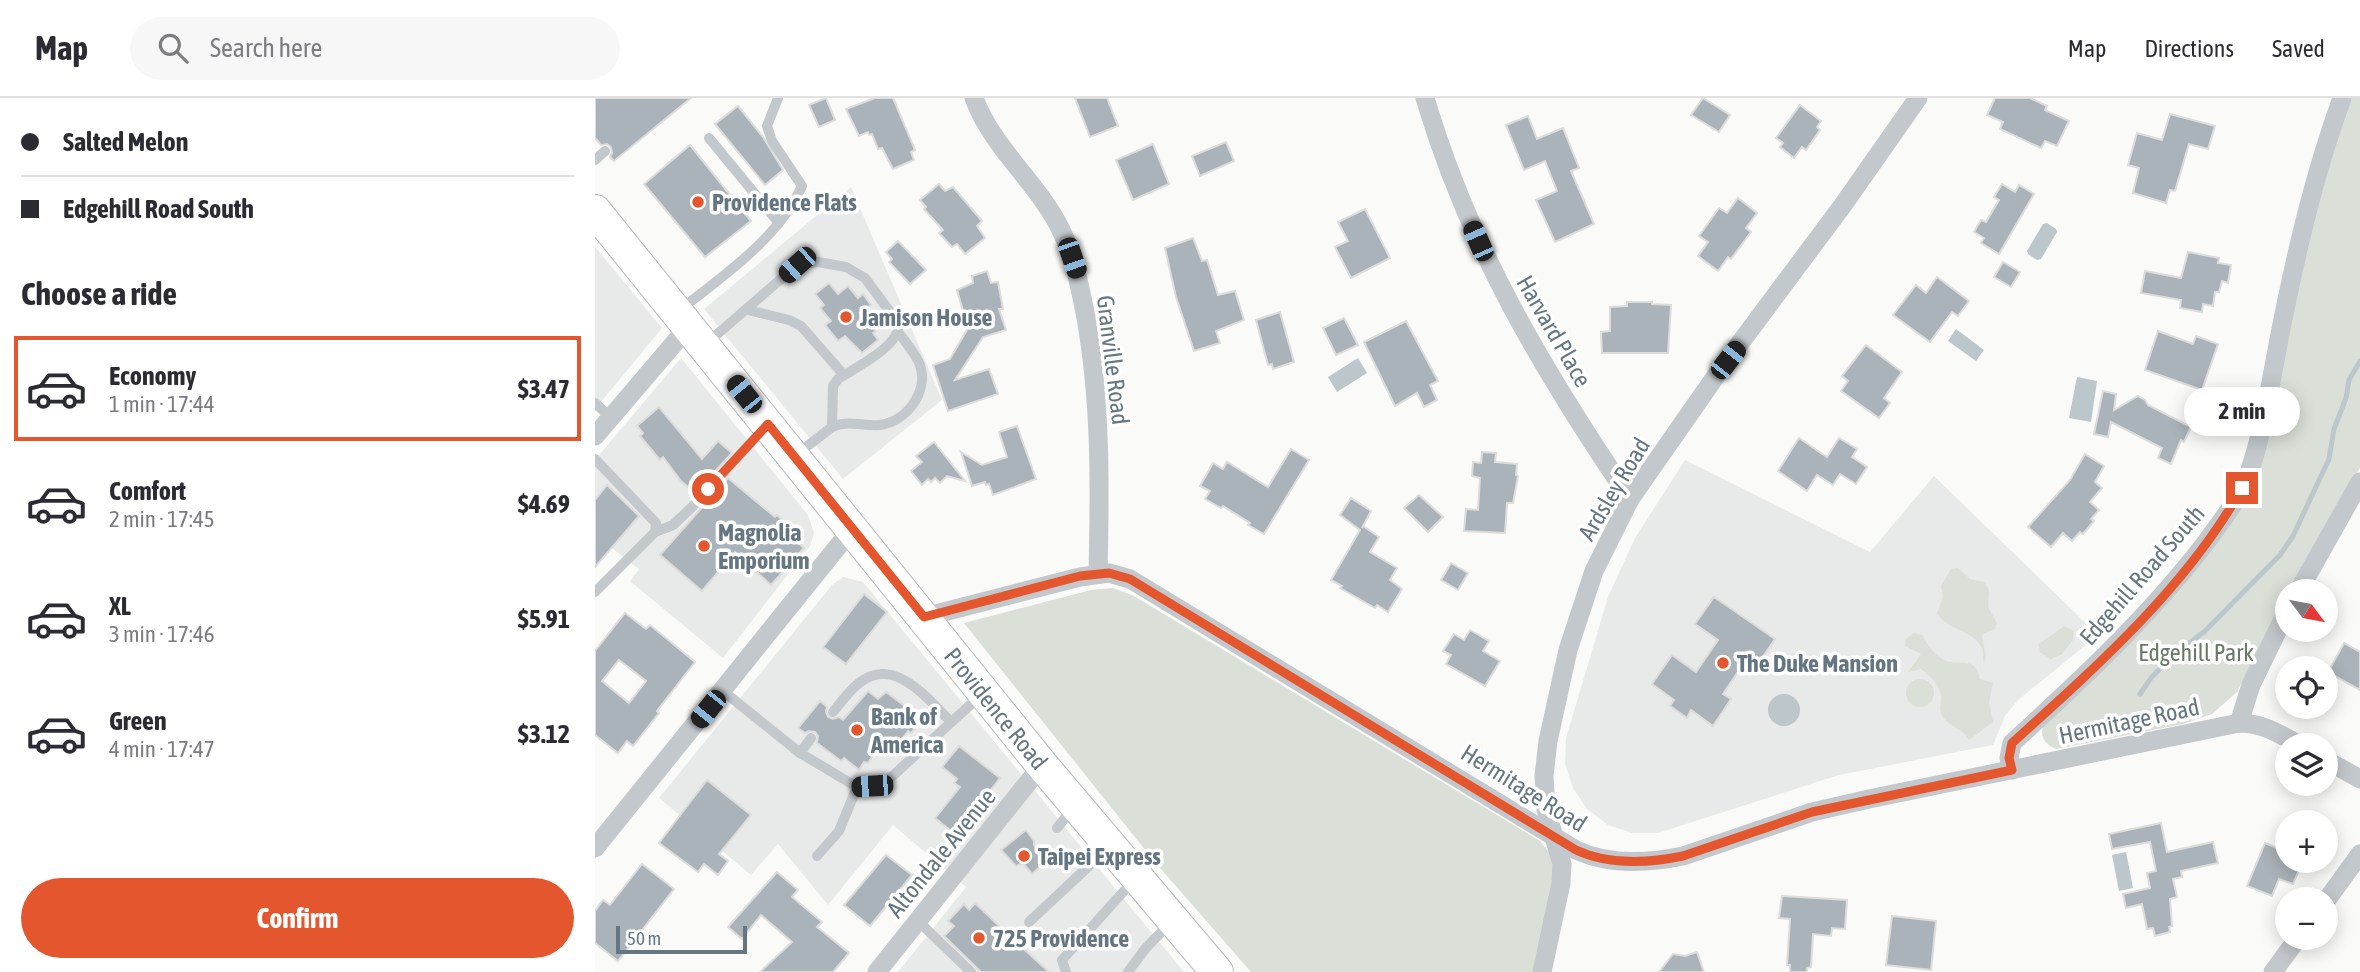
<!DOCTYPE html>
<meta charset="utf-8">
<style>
body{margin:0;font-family:"Asap Condensed",sans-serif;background:#f7f7f7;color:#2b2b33;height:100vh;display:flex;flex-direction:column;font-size:26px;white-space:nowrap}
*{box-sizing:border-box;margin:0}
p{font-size:23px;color:#7c7c81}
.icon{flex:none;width:38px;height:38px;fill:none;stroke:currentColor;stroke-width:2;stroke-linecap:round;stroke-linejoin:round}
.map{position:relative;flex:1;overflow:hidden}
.sheet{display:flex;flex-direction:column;background:#fff;width:595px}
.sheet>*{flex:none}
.banner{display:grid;align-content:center;height:154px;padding:0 21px;background:#fff}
.needle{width:46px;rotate:122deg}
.controls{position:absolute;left:1680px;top:481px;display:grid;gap:14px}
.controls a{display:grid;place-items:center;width:63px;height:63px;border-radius:50%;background:#fff;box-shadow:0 4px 18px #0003;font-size:35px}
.scale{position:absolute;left:21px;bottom:18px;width:131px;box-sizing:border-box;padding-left:7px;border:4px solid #657683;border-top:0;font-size:19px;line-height:24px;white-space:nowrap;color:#657683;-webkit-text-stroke:5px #fff;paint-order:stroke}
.end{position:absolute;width:32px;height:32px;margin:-16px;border:9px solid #e4572e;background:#fff;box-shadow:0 0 0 4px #fff}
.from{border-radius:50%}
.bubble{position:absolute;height:49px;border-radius:24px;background:#fff;box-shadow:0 4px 18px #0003;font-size:23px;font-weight:700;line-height:49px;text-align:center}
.car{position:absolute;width:21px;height:42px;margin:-21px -10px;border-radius:9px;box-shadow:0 0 5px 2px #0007;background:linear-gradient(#222 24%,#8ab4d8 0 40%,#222 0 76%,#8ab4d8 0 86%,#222 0)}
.banner b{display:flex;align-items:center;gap:24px;height:66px;font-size:26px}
.banner b+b{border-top:2px solid #e1e1e2}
.banner i{width:18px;height:18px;background:#2b2b33}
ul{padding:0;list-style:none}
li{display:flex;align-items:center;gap:21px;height:105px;margin:0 14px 10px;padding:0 7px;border:4px solid transparent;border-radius:0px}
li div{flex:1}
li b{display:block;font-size:26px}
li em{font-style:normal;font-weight:700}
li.selected{border-color:#e4572e}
li>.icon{width:63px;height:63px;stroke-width:1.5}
h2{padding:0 21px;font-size:32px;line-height:84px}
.action{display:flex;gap:14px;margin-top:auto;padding:14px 21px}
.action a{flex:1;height:80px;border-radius:42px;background:#e4572e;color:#fff;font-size:28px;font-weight:700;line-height:80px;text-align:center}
header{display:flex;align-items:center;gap:42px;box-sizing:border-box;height:98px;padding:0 35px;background:#fff;border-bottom:2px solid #e1e1e2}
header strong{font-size:33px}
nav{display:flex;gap:38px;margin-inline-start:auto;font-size:24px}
.search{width:490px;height:63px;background:#f7f7f7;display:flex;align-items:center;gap:18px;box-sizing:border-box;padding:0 24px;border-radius:38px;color:#7c7c81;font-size:26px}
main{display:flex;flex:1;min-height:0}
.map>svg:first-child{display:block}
</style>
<header>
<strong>Map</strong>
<div class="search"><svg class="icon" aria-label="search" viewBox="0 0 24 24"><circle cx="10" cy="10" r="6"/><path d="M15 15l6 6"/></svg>Search here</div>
<nav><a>Map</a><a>Directions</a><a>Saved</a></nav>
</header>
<main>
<section class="sheet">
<div class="banner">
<b><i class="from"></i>Salted Melon</b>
<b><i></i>Edgehill Road South</b>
</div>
<h2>Choose a ride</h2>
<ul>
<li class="selected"><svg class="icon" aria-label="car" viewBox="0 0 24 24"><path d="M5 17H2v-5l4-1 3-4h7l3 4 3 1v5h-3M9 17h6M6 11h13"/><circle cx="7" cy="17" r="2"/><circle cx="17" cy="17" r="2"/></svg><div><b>Economy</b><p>1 min · 17:44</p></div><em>$3.47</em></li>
<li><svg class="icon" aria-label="car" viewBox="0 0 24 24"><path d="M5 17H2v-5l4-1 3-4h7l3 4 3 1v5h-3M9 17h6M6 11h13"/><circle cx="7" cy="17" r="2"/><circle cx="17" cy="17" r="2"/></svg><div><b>Comfort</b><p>2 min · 17:45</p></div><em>$4.69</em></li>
<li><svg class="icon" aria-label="car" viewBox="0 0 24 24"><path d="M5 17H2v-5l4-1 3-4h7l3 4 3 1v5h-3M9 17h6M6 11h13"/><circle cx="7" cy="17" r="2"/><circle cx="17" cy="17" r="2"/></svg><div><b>XL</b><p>3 min · 17:46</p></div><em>$5.91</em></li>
<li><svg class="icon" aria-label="car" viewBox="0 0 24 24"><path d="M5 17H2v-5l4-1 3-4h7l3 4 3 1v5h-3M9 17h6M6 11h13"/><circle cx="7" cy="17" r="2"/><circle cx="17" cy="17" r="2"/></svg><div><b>Green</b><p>4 min · 17:47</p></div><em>$3.12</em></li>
</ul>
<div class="action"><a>Confirm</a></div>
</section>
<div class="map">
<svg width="1765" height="874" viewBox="0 0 1765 874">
<rect width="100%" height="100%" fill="#fafaf8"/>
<g fill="#e8e9e9">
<polygon points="256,89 347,302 248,381 109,211"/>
<polygon points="0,149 67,230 0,311"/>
<polygon points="86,260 213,417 219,435 215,448 128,560 35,483 44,471 0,437 0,362"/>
<polygon points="1090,362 1275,454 1339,378 1503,537 1423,602 1410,618 1398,647 1244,677 1063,735 1037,735 1013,727 992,711 978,690 970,666 971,640 1013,499 1040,440"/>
<polygon points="248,479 268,484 589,874 303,874 371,789 298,727 233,807 183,746 156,777 64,700 237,487"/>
</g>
<g fill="#dadfd7">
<path d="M1753,0h12v370l-26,41 -44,82 -3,1v5l-50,95 -25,22 -29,10 -127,25c-11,-5 -16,-11 -13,-23l178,-191 78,-260z"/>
<path d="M1363,470l12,11 14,3 5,8 -1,17 9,16 -2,6 -11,4 -2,3 4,20 -2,8c-1,-4 0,-11 -2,-16 -8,-18 -36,-18 -45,-35l6,-16 -2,-11 10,-17z"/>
<polygon points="518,490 539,498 945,743 962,764 944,874 656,874 559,763 369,525 496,492"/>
<polygon points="1469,528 1479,533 1478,542 1467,556 1456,561 1445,554 1444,546"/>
<path d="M1319,535l8,2c5,9 12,20 22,25 14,7 31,-6 36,19l13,4 -4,19 4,20 -24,18c-6,-13 -23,-13 -28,-27 -2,-6 1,-11 0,-17 -1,-11 -11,-21 -20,-27l-13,3 13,-18 -16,-8 1,-7z"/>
<circle cx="1325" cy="595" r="14"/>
</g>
<g fill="#bbc7cb">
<polygon points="1452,125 1461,131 1462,134 1446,161 1442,162 1433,156 1432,153 1448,126"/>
<polygon points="1361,231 1389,252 1381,263 1353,243"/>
<polygon points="763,260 772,275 742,294 733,279"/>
<polygon points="1482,279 1502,283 1496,324 1474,320"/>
<circle cx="1189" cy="612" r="16"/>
<polygon points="1531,754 1538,790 1524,793 1517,757"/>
</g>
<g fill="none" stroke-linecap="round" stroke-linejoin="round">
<polyline stroke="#bbc7cb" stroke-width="5" points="1545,596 1556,580 1575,560 1610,533 1685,457 1698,438 1734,361 1739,331 1751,300 1754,282 1765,263"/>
</g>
<g fill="#aab3b9" stroke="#dcdcda" stroke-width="2" fill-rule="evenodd">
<polygon points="0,0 96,0 19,63 15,59 17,55 16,49 12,46 6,47 0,40"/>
<polygon points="231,0 240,22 224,29 214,7"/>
<polygon points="280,0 298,0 320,52 316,54 319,62 298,71 287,50 283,51 277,36 274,37 273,34 264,38 251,11"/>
<polygon points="480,0 512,0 523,28 495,39"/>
<polygon points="1108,0 1135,17 1124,34 1096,17"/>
<polygon points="1400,0 1435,0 1452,8 1450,12 1474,23 1462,48 1450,43 1446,50 1405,31 1408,24 1392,17"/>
<polygon points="1205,7 1226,23 1222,29 1225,32 1211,52 1207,49 1199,60 1185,49 1188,45 1181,40"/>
<polygon points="143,8 168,39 188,72 170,87 120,26"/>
<polygon points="1575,16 1620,28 1613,51 1594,46 1580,93 1575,92 1571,105 1538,95 1544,70 1533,67 1542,35 1567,42"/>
<polygon points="933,18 942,41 968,30 984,70 976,73 999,126 960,144 941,102 962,93 950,63 929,72 911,27"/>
<polygon points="631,44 639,63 605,78 597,58"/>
<polygon points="558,46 574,86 538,102 521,62"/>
<polygon points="95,47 156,123 110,159 49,86"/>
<polygon points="344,86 350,93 358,89 387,123 382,128 390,140 370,156 362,146 357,149 344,135 348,132 329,111 331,109 325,102"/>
<polygon points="1407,86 1420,94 1424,87 1439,96 1404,156 1386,145 1389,140 1379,134 1386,122 1391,124 1404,102 1399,99"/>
<polygon points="1143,100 1162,115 1151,130 1156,134 1136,161 1133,159 1123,173 1103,158 1113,144 1104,138 1124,110 1132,115"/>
<polygon points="770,111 795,160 756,180 740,149 753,143 743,124"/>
<polygon points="598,140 607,163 612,162 623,197 640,193 649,222 621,233 625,245 599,253 581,199 570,150"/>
<polygon points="303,143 331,172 315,186 294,164 297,161 291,154"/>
<polygon points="1593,154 1624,160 1623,165 1636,167 1633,185 1627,183 1624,194 1620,194 1618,208 1608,206 1607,214 1585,210 1586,202 1546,195 1550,173 1586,180"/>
<polygon points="1408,164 1425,174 1416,189 1399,179"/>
<polygon points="392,173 396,185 403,184 408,211 404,211 411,232 388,239 360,282 394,271 403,296 353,313 338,267 355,261 373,230 362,192 378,185 377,178"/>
<polygon points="1342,179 1374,203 1363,218 1357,214 1335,244 1298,217 1321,187 1331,195"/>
<polygon points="234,185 243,196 253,188 263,200 268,196 276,207 265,215 281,233 278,235 283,242 267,255 250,238 243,243 230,227 236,223 225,210 229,207 220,196"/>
<polygon points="1032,204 1057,204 1057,206 1076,207 1073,255 1007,255 1006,234 1015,233 1015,209 1032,208"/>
<polygon points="685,214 699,264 678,271 677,266 673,267 661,222"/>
<polygon points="749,220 763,247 741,257 728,230"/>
<polygon points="811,223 843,283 835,287 842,302 829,309 822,295 800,308 769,244"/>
<polygon points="1563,233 1598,246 1601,238 1623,246 1607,292 1550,272"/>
<polygon points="1271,247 1307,274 1289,300 1295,305 1284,320 1246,293 1253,283 1247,278"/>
<polygon points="1508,293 1521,296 1519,312 1543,298 1550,302 1553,307 1596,329 1589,344 1586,342 1576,366 1563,360 1567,350 1516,324 1513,339 1499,336"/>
<polygon points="64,309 107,361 123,343 137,355 100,395 86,383 68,359 65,362 45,338 48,335 42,328"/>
<polygon points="422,328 441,381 398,397 394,386 391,387 390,384 377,388 366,354 387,367 412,359 404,334"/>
<polygon points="1204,340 1232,359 1244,340 1262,351 1257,359 1272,369 1261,386 1245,376 1238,387 1222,377 1212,393 1183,373"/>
<polygon points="339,344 370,383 352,378 345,385 340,380 336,384 333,381 327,387 316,373 327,364 321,358"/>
<polygon points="696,351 714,362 669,436 653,427 655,425 628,408 626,410 610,401 615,393 605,388 618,365 628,371 632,364 673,389"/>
<polygon points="887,354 901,355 900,364 922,366 921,377 923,378 918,405 912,405 910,435 869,433 871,411 883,412 885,380 877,378 878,364 886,365"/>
<polygon points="1490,356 1509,368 1500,384 1507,390 1495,404 1504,412 1496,421 1499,423 1488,436 1485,434 1477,443 1468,435 1456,449 1433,429 1475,382"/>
<polygon points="133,380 180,419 182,417 193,427 189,432 209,450 176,487 140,454 107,493 65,457"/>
<polygon points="12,387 44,418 0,469 0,402"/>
<polygon points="824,397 848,419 833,434 809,410"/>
<polygon points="756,400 776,413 767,430 768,428 784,439 775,454 802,470 795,482 807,491 793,514 782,507 780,510 745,490 747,488 736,482 765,432 745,417"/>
<polygon points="856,465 873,475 863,492 846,482"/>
<polygon points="269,496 292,514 251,566 228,549"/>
<polygon points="1119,499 1180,541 1161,569 1151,562 1128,596 1136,601 1118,628 1096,612 1092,620 1075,608 1079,602 1057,586 1077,557 1101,574 1123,542 1100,526"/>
<path d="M30,515l21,16 4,-4 45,37 -38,49 2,2 -26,33 -6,-5 -9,12 -23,-18v-84zM24,562l27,21 -17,22 -27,-22z"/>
<polygon points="875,532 894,543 888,553 905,563 890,588 851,566 856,557 848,553 859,536 869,542"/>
<polygon points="1749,545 1765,554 1765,592 1733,574"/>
<polygon points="273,593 283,601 291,594 327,621 316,635 313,633 302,648 299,645 295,651 291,648 286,654 283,651 273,665 269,664 264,672 249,660 246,663 222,645 223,638 220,634 214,633 210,635 203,630 225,603 232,609 231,614 233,619 238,621 244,619 248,622"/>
<polygon points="364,648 405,680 361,737 340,720 365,689 359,685 362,681 347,669"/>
<polygon points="112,682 156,717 124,756 133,763 123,777 109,766 103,774 64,745"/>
<polygon points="1566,725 1572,754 1618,744 1623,765 1586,773 1587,779 1578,781 1582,799 1575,801 1577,828 1574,829 1575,834 1560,838 1558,830 1552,831 1547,806 1531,810 1528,796 1555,790 1552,775 1561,773 1555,744 1517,751 1514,736"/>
<polygon points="431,732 439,743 439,747 452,763 437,776 428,765 421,768 406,752"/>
<polygon points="1670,745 1692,754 1692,763 1708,763 1698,786 1684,781 1677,798 1652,788"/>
<polygon points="291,757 317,777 275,828 249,807"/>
<polygon points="47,766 79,791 23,863 0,845 0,813 8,802 15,807"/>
<polygon points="182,774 203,792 197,799 227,824 222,829 254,855 238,874 165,874 197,844 166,817 147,841 133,829"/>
<polygon points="1187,798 1252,802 1250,831 1237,830 1236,838 1218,836 1216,869 1212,870 1212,874 1195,874 1195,867 1192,867 1195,821 1184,820"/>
<polygon points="380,805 419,842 454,874 386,874 349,838 359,828 353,823 369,806 374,812"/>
<polygon points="1297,818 1341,823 1336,872 1291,867"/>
<polygon points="1102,854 1109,874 1064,874 1078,856 1090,858"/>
</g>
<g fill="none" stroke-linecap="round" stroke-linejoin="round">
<defs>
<g id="primary">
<path id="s1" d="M0,113l447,554 175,207"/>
</g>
</defs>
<use href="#primary" stroke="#b5babe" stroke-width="34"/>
<g stroke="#c3c8cc" stroke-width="10">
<polyline points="114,40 184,125"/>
<polyline points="0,62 10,53"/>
<path d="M85,212c44,-35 99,-72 122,-124l-30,-45 -5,-15 11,-28"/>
<polyline points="153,212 194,222 206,228 249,277"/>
<path d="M111,246l91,-79 21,-3 28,5 19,11 34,46c0,23 -43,43 -61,55l-5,7 -1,41 -35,27"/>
<polyline points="0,305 16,320"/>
<path d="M237,329c16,-8 31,0 48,-2 26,-3 49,-33 40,-60 -4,-11 -14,-22 -21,-32"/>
<polyline points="0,361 61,425 60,434"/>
<polyline points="0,494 60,434 78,427 97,409 170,329"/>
<polyline points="128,593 205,655 262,689 277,688 291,684 386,597"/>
<path d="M238,614c8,-10 16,-21 26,-29 35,-28 69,16 92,39"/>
<polyline points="205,655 216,640"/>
<polyline points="462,730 479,709"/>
<polyline points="222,758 244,733 262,689"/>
<polyline points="323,823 376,874"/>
<polyline points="434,824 512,751"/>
<polyline points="471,874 467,862 538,783"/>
<polyline points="533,874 550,851 574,826"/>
</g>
<g stroke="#c3c8cc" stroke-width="19">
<path d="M379,0c18,49 61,82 85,128 15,29 21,61 27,92 15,85 14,170 12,256"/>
<path d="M830,0c44,149 119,274 205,401"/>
<polyline points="0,338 94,228"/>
<polyline points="1703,494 1765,384"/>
<path d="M329,519l156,-40 29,-4 21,6 446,271c32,15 73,13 107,6l129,-44 57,-13 370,-76c24,0 41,11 62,23"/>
<polyline points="1644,625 1656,587 1692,513"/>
<polyline points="1731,662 1765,681"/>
<path d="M1417,672l-3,-12 3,-15c69,-63 138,-127 195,-202 15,-21 33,-43 42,-68 15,-44 22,-93 31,-139 16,-81 34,-159 62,-236"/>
<polyline points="0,750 257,431"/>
<polyline points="1731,803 1765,756"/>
<polyline points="282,874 447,667"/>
<polyline points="947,874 966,785 967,766 951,712 949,678 953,643 973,552 999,473 1035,401 1125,272 1248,107 1323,0"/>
<polyline points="1678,874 1703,840"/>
</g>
<use href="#primary" stroke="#fff" stroke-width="32"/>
</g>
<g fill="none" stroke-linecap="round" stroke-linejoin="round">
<path stroke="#e4572e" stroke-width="9" d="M113,391l60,-65 156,193 156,-41 29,-3 21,6 446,271c32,15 73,13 107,6l129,-44 200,-42 -3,-12 3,-15c83,-75 175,-156 230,-255"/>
</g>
<g fill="#e4572e" stroke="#fff" stroke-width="2.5">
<circle cx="103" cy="104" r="7"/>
<circle cx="251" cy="219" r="7"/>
<circle cx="109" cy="448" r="7"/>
<circle cx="1128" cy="565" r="7"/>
<circle cx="262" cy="632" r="7"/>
<circle cx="429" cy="758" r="7"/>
<circle cx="384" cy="840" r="7"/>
</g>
<g text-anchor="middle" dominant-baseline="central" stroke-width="7" stroke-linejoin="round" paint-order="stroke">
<g font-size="24" font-weight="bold" fill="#657683" stroke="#fff" text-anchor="start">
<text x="117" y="104">Providence Flats</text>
<text x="265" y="219">Jamison House</text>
<text x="123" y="434">Magnolia<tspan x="123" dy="28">Emporium</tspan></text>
<text x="1142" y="565">The Duke Mansion</text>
<text x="276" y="618">Bank of<tspan x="276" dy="28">America</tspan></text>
<text x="443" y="758">Taipei Express</text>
<text x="398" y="840">725 Providence</text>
</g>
<g font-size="24" fill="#657683" stroke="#fff">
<text transform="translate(959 233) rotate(60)">Harvard Place</text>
<text transform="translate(518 262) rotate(83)">Granville Road</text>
<text transform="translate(1019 391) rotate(-59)">Ardsley Road</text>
<text transform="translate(1547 477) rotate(-49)">Edgehill Road South</text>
<text stroke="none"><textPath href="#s1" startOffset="639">Providence Road</textPath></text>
<text transform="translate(1534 623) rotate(-12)">Hermitage Road</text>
<text transform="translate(929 690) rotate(32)">Hermitage Road</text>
<text transform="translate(346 755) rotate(-51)">Altondale Avenue</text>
</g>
<g font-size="24" fill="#687a64" stroke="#fff">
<text x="1601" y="554">Edgehill Park</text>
</g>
</g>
</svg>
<div class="controls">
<a><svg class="needle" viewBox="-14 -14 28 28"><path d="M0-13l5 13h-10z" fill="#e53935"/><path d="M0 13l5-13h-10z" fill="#7c7c81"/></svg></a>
<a><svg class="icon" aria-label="locate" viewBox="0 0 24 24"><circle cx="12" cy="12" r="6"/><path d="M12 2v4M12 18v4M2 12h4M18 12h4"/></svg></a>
<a><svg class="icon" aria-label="layers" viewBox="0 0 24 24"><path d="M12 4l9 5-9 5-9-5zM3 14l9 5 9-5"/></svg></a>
<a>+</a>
<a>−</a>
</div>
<div class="scale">50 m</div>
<i class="end from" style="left:113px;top:391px"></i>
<i class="end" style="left:1647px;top:390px"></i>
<div class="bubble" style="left:1589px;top:289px;width:116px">2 min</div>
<i class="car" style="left:883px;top:143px;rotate:336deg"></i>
<i class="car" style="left:477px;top:160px;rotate:161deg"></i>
<i class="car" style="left:202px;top:167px;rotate:228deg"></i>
<i class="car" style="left:1133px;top:262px;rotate:38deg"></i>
<i class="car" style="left:149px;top:296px;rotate:321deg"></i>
<i class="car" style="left:113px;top:611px;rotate:219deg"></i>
<i class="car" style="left:277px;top:688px;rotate:266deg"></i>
</div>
</main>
